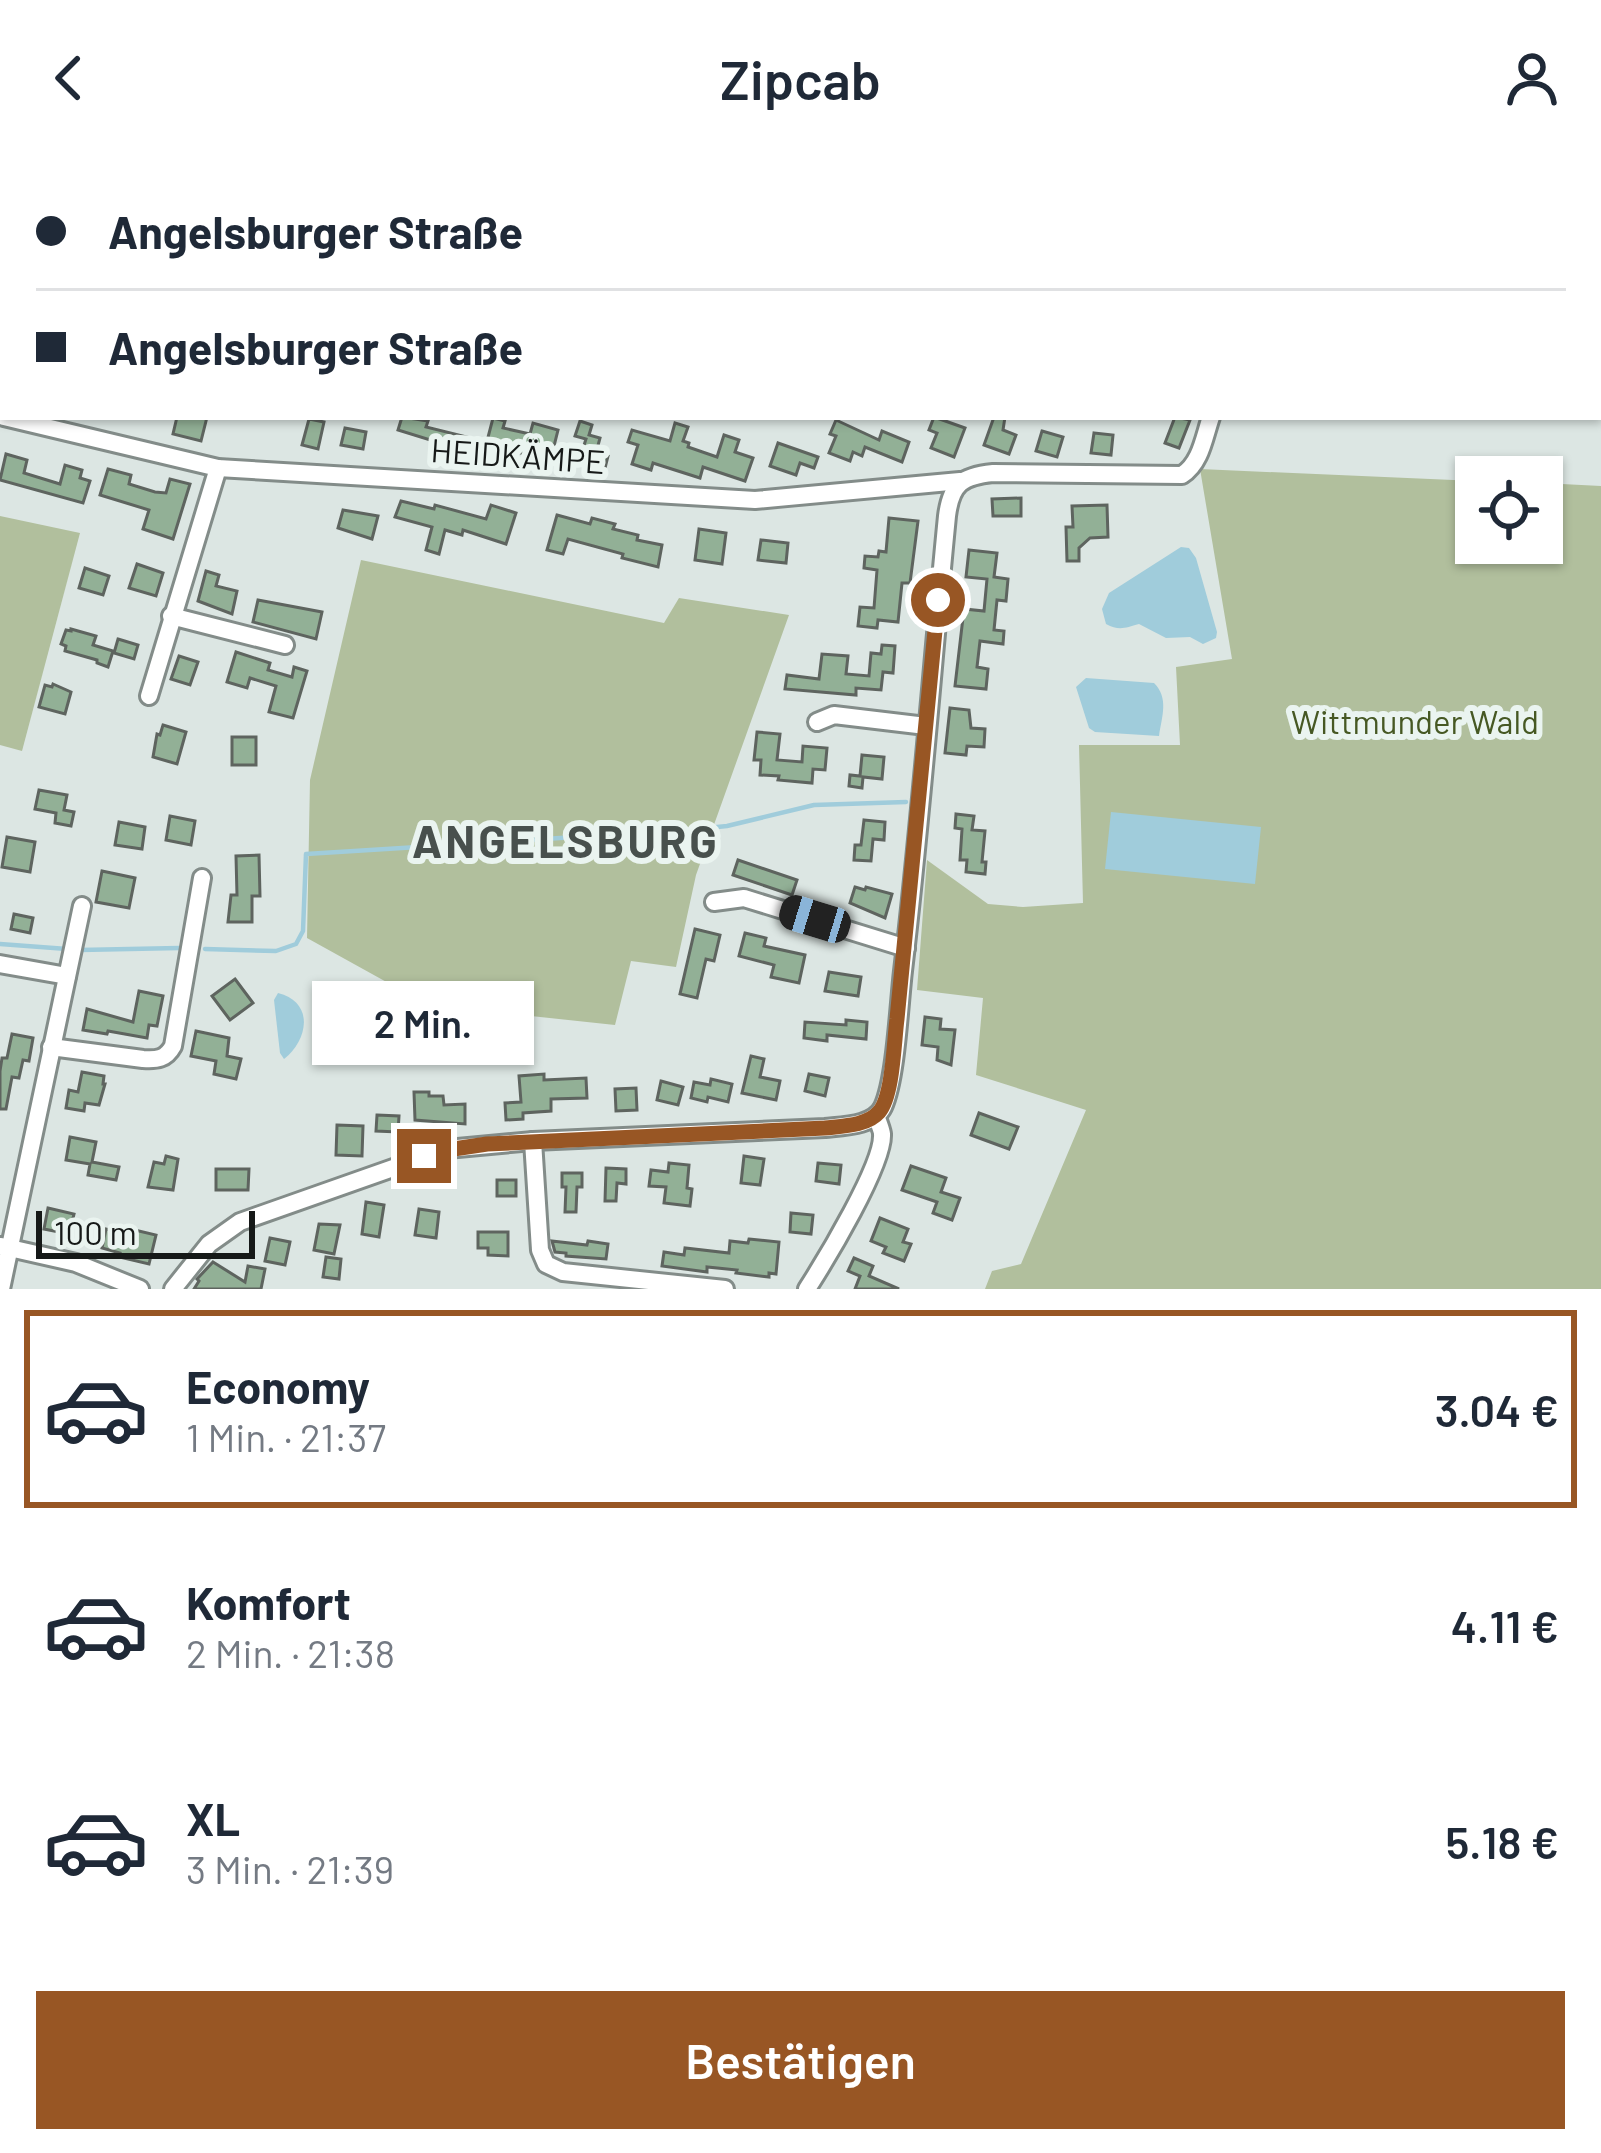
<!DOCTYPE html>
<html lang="de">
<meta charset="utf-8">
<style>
body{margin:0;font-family:Barlow,sans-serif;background:#f2f2f3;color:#1f2937;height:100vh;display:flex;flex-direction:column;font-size:45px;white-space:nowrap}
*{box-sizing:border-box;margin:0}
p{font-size:39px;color:#747a83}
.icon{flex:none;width:66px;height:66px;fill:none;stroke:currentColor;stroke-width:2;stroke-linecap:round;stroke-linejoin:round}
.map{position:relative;height:1133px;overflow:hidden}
.details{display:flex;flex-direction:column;background:#fff;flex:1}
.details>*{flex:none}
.guide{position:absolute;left:0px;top:0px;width:1602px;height:264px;box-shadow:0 3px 9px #0004;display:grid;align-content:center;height:264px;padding:0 36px;background:#fff}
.fabs{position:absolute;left:1455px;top:300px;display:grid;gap:24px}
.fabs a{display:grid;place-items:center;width:108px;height:108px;border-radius:0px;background:#fff;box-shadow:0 3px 9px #0004;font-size:60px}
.scale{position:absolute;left:36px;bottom:30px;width:219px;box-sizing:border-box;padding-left:12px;border:6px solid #161918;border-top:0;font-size:33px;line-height:42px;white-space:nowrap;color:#161918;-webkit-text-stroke:9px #eaf4f0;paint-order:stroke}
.end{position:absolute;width:54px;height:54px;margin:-27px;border:15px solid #985624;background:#fff;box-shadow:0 0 0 6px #fff}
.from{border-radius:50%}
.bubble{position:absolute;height:84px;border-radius:0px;background:#fff;box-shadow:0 3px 9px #0004;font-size:39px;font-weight:600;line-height:84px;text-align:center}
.car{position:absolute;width:36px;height:72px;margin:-36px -18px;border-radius:15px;box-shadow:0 0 9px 3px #0007;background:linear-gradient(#222 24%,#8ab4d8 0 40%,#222 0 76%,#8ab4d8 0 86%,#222 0)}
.guide b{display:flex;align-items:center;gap:42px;height:114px;font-size:45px}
.guide b+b{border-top:3px solid #e0e1e3}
.guide i{width:30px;height:30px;background:#1f2937}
ul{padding:21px 0 0;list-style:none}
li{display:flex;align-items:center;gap:36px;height:198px;margin:0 24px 18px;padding:0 12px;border:6px solid transparent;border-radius:0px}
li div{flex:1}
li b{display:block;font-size:45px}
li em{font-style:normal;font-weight:600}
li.on{border-color:#985624}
li>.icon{width:108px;height:108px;stroke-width:1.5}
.action{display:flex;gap:24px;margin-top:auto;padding:24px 36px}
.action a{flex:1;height:138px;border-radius:0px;background:#985624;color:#fff;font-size:48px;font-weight:600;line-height:138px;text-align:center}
header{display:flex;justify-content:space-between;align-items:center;height:156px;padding:0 36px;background:#fff;font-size:54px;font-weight:600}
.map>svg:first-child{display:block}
</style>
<header><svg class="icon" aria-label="back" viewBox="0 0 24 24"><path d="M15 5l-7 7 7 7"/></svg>Zipcab<svg class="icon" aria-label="person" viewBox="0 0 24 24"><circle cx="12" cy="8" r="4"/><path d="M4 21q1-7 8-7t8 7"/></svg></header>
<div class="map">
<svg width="1601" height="1133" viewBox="0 0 1601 1133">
<rect width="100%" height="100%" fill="#dce6e3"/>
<g fill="#b1bf9d">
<polygon points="0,0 528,0 527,3 3,3 3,140 0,140"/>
<polygon points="643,0 1293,0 1291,3 1219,1 1217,3 643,3"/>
<polygon points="1200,313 1476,325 1476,387 1542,387 1542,327 1601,330 1601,1133 985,1133 992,1115 1021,1108 1086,954 976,919 983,842 917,834 927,704 988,748 1023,751 1083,747 1079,589 1180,589 1176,511 1232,503"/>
<polygon points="0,360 80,377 22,595 0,589"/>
<polygon points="361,404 664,467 679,442 789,459 696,719 676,811 631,805 615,869 428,849 307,782 310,624"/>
</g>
<g fill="#a0ccdb">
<path d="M1181,391l8,1 7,10 21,74 -1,6 -13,6 -13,-7 -24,1 -27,-14c-14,4 -20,7 -33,0l-4,-15 7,-16z"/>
<path d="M1086,522l68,5c15,15 8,33 5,53l-64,-4 -6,-4 -13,-41z"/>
<polygon points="1111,656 1261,671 1255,728 1105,713"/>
<path d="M278,837c36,9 31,46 6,66l-4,-6 -6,-53z"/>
</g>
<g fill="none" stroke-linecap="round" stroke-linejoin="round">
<g stroke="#a0ccdb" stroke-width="4.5">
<polyline points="0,788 67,793"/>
<polyline points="205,793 276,795 296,788 303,775 306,698 688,674 727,670 814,649 906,646"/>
<polyline points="80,794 179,792"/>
</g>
</g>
<g fill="#92b096" stroke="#5e645f" stroke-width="3">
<polygon points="177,261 207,261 201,285 173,278"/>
<polygon points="402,261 428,265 426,271 467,281 462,302 435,295 437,286 398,274"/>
<polygon points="934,261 965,272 954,301 931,292 937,277 929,274"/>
<polygon points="994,261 1005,261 1003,274 1016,279 1009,298 984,289"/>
<polygon points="1175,261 1190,264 1179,292 1165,287"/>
<polygon points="493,262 505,265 503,272 530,278 533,267 558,274 553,294 547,292 542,311 523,305 525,298 486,289"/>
<polygon points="309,263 324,266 318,293 302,289"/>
<polygon points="836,264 879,284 882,275 909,286 902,306 865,291 862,300 853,296 850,305 829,297 836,280 830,278"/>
<polygon points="580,265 592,269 589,279 600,282 596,297 608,300 604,316 578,308 586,283 575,280"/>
<polygon points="675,267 688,271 683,285 689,287 688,291 717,301 724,279 739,284 735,296 753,302 745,325 703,311 700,322 656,308 653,307 651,314 632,308 638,289 628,286 632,274 670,285"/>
<polygon points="345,272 366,276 363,293 341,289"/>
<polygon points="1042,275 1063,281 1057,301 1036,295"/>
<polygon points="1094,277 1113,279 1111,299 1091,297"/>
<polygon points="778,287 818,301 814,312 800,307 796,319 770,310"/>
<polygon points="6,298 27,304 24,317 60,328 65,309 82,314 80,322 90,325 83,347 0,324"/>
<polygon points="108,313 131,319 129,328 155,336 166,337 170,323 190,328 173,383 143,373 149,354 100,339"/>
<polygon points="1021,342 1021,360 993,360 992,343"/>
<polygon points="401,345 434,353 435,349 486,363 491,349 516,357 506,388 463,374 462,379 445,374 439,398 426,394 432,371 395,361"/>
<polygon points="1107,349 1108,381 1090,382 1079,392 1079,405 1067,405 1066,371 1073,371 1072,350"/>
<polygon points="343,354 378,360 372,383 338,372"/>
<polygon points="557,359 590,368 592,362 615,368 613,373 638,379 637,384 662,389 658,411 622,402 623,398 568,383 563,398 547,394"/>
<polygon points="889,362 918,365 910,427 902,427 898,466 878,464 877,472 858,470 860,451 874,452 877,414 864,412 865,400 878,401 879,395 886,396"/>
<polygon points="699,373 726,377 722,408 695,404"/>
<polygon points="761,384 788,387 786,407 758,404"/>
<polygon points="969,394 997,397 994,421 1008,423 1006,445 997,444 994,474 1004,475 1003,488 980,485 977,511 988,513 986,533 955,530 964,453 984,455 987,423 966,421"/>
<polygon points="137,408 163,417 156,440 129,432"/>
<polygon points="85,412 109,420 103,439 79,432"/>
<polygon points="206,415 219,419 216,430 237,435 232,458 198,445"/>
<polygon points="258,444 322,456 316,483 253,466"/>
<polygon points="71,473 96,480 93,489 113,495 108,511 97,507 97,504 65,495 66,490 61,488 66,474 71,475"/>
<polygon points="118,483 138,489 134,503 114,497"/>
<polygon points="882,489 895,490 893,517 883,516 881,534 856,532 856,539 785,533 787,519 819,523 822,498 848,500 846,518 869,520 871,497 881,498"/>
<polygon points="236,496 270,507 268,514 292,521 294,511 307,515 293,562 269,556 276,530 250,522 247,532 227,526"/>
<polygon points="179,500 198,506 190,529 171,523"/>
<polygon points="53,528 71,536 65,558 39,551 45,529 52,531"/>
<polygon points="950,552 969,554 971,572 985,573 984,591 967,590 966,599 945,597"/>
<polygon points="163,569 186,576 177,608 153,601 157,578 160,579"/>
<polygon points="757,576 780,578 777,604 802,606 803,590 827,592 825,614 813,613 812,627 778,624 779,620 760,619 761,604 754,604"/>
<rect x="232" y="581" width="24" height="28"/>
<polygon points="862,599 884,601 882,623 863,621 862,632 849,630 850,619 860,620"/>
<polygon points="39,634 67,639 64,654 74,656 71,670 55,667 56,657 35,653"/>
<polygon points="956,658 974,660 972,674 985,675 982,706 986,706 985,718 966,716 967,704 960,704 962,673 955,672"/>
<polygon points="170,660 195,665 191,689 166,684"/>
<polygon points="864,664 885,666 884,684 873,683 871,705 854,704 855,689 861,689"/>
<polygon points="119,666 145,671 142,693 115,689"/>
<polygon points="7,681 35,686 30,716 2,711"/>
<polygon points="259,699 260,740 252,740 252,766 228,766 231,739 237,739 236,700"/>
<polygon points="738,704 797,724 792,739 733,719"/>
<polygon points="102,715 135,722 129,752 96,746"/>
<polygon points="855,731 865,734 866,731 892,738 885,762 850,747"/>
<polygon points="14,758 33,762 30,777 11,773"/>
<polygon points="695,773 720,779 714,805 706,803 697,842 680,838"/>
<polygon points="745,777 766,782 764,790 805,799 799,827 771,821 774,809 739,800"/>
<polygon points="829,816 861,821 858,840 825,835"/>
<polygon points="235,823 253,847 230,864 212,840"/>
<polygon points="139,835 163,840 157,870 149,869 147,882 108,875 107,878 83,874 87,853 133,866"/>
<polygon points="925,861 941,863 940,873 955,874 951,909 937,904 938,891 922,889"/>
<polygon points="846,864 867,866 866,883 827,879 827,885 804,882 805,866 846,869"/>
<polygon points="196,875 229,882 227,900 241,903 236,923 214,918 216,905 191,900"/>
<polygon points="12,878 33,882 29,905 23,904 19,922 12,921 6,953 0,953 0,915 2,902 7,902"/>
<polygon points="751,900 764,903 760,921 780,925 776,944 742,937"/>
<polygon points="82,916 104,920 103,928 105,928 99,949 85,947 84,955 66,952 69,934 78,936"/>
<polygon points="544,918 544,924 586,922 587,942 551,943 551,955 523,957 523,963 506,964 505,947 521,946 519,920"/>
<polygon points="809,918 829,922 825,940 805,935"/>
<polygon points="711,923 732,928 728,946 708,941 707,946 691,942 694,926 710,929"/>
<polygon points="661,925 683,931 678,949 657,944"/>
<polygon points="636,932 637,954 616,955 615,933"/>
<polygon points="414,936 429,936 429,940 443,940 444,949 465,948 465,968 415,964"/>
<polygon points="979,957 1018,971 1009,993 971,979"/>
<polygon points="377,959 399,960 398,976 376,975"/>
<polygon points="337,969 363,970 362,1000 336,999"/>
<polygon points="70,981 96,986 92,1006 119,1011 116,1024 88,1019 90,1008 66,1004"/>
<polygon points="166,1000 178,1003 173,1034 148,1031 154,1006 164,1008"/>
<polygon points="744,1000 764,1003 760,1029 741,1027"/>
<polygon points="669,1007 689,1009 687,1032 692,1033 690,1050 664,1047 666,1031 649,1030 651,1014 668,1016"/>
<polygon points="818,1007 841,1009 839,1028 816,1025"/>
<polygon points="911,1010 946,1022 941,1036 960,1042 952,1064 933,1057 937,1046 902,1034"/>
<polygon points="606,1012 626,1013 626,1028 617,1027 616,1045 605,1045"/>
<polygon points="216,1013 249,1013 248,1034 216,1034"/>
<polygon points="562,1017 582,1017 582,1031 577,1031 576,1056 565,1056 566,1031 562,1031"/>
<rect x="497" y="1024" width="19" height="16"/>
<polygon points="366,1046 384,1049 379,1081 362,1078"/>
<polygon points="48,1052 74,1058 69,1078 44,1073"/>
<polygon points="419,1053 439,1056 436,1082 415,1079"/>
<polygon points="791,1057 813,1059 811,1078 790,1076"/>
<polygon points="880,1062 908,1073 903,1086 911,1088 904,1105 883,1097 886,1091 871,1085"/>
<polygon points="319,1068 340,1069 334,1098 314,1094"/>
<polygon points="122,1071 156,1079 149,1108 119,1101 120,1097 102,1092 106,1073 120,1076"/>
<polygon points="478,1076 508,1076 508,1100 488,1099 488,1092 478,1092"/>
<polygon points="270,1082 290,1086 285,1109 265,1105"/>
<polygon points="749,1083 779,1086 776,1118 769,1117 769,1121 736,1117 737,1114 707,1111 707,1116 662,1110 664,1096 684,1099 685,1092 729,1097 730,1085 748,1087"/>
<polygon points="552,1085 587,1089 588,1085 608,1088 606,1103 566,1100 566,1097 555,1096"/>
<polygon points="326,1101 341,1103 339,1123 323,1121"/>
<polygon points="854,1102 873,1110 869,1120 899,1133 855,1133 860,1120 848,1115"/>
<polygon points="213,1106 245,1126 248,1110 265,1113 261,1133 194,1133 199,1125 197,1123"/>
</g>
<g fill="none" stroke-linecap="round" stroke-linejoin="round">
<defs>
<g id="street">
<polyline points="1301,3 1302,0"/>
<polyline points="4,261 218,312 755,344 960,325"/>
<polyline points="171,460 285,489"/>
<polyline points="149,540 218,312"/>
<polyline points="817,566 834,559 926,570"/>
<polyline points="714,746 744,742 906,792"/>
<polyline points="0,808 67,820"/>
<path d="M51,891l92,12c14,1 23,0 30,-13l29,-168"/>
<polyline points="533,985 540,1094 546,1108 563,1116 725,1133"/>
<polyline points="1,1090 76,1107 140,1133"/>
<polyline points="1,1133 82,750"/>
<path d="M173,1133l36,-45 31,-22 207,-73 86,-8 292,-13c18,-2 49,-2 58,-21 13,-28 16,-102 20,-136 18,-151 29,-303 44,-455 4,-32 15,-40 46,-43l189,2c19,-12 22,-38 29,-58"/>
<path d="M807,1133c18,-28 77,-125 75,-155 0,-3 -5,-16 -6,-18"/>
</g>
</defs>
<use href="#street" stroke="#838c89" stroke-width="22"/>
<use href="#street" stroke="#fff" stroke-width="16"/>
</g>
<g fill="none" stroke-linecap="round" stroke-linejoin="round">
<path stroke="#985624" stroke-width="15" d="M424,1000l23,-6 40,-6 338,-16c17,-2 42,-2 54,-16 14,-16 15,-71 18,-93l41,-419"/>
</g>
<g text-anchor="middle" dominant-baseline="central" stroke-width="12" stroke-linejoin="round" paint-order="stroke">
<g font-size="33" fill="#161918" stroke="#eaf4f0">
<text transform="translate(518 299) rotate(4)">HEIDKÄMPE</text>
</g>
<g font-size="33" fill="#465823" stroke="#eaf4f0">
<text x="1415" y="565">Wittmunder Wald</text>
</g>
<g font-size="45" font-weight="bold" letter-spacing="3" fill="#48504d" stroke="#eaf4f0">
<text x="566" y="684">ANGELSBURG</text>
</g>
</g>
</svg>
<div class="fabs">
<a><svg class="icon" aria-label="locate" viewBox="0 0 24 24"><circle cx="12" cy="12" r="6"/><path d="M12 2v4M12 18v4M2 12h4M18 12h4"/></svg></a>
</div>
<div class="scale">100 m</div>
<i class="end from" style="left:938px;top:444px"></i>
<i class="end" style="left:424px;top:1000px"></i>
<div class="bubble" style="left:312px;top:825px;width:222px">2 Min.</div>
<i class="car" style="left:815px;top:763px;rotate:287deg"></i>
<div class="guide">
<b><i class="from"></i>Angelsburger Straße</b>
<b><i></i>Angelsburger Straße</b>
</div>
</div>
<section class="details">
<ul>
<li class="on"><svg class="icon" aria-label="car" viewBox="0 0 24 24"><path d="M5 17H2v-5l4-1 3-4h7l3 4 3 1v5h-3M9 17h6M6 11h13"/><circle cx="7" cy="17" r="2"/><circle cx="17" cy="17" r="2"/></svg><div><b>Economy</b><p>1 Min. · 21:37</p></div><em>3.04 €</em></li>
<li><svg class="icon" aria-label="car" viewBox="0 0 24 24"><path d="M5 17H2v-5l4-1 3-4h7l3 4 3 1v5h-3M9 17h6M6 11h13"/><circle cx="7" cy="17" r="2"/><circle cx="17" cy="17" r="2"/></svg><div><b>Komfort</b><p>2 Min. · 21:38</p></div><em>4.11 €</em></li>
<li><svg class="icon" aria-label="car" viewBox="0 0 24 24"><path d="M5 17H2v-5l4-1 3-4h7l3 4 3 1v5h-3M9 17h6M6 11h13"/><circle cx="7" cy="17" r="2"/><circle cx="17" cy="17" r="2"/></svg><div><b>XL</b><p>3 Min. · 21:39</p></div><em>5.18 €</em></li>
</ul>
<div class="action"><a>Bestätigen</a></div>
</section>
